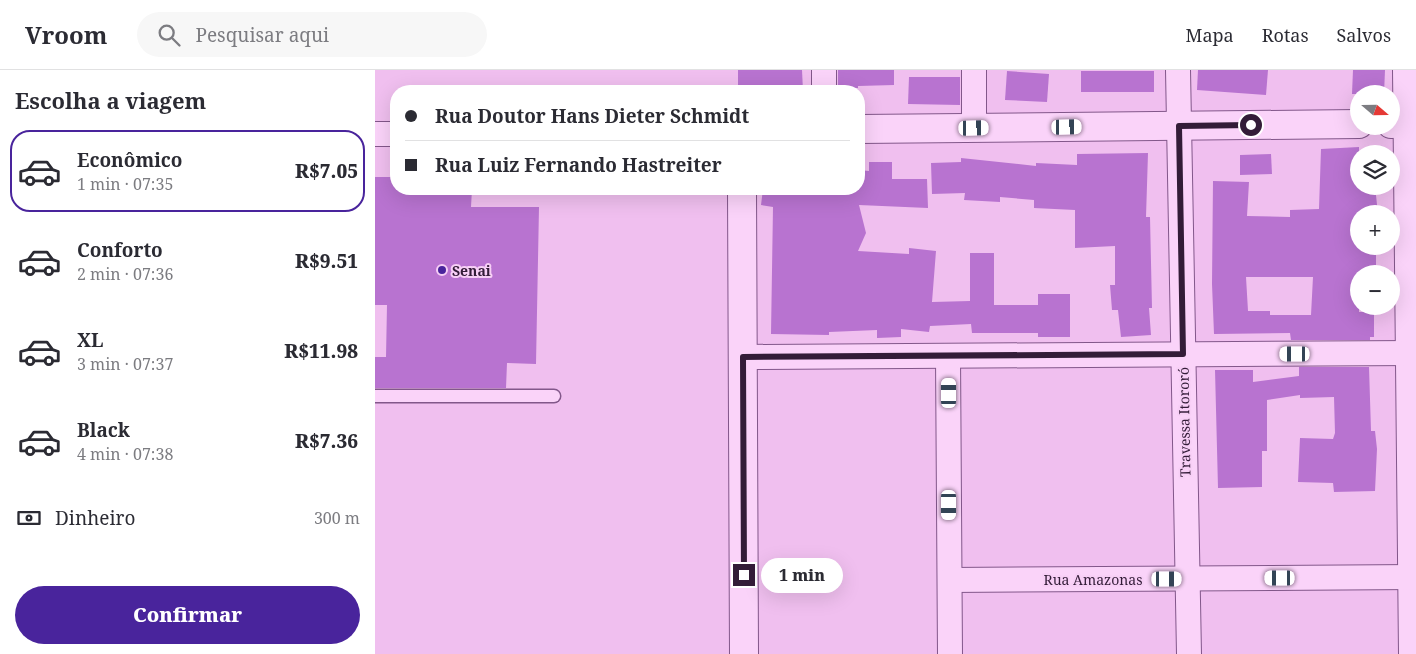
<!DOCTYPE html>
<html lang="pt">
<meta charset="utf-8">
<style>
body{margin:0;font-family:"Noto Serif",serif;background:#f7f7f7;color:#2b2b33;height:100vh;display:flex;flex-direction:column;font-size:19px;white-space:nowrap}
*{box-sizing:border-box;margin:0}
p{font-size:16px;color:#7c7c81}
.icon{flex:none;width:28px;height:28px;fill:none;stroke:currentColor;stroke-width:2;stroke-linecap:round;stroke-linejoin:round}
.map{position:relative;flex:1;overflow:hidden}
.drawer{display:flex;flex-direction:column;background:#fff;width:375px}
.drawer>*{flex:none}
.hud{position:absolute;left:15px;top:15px;width:475px;height:110px;border-radius:20px;box-shadow:0 5px 20px #0002;display:grid;align-content:center;height:110px;padding:0 15px;background:#fff}
.needle{width:32px;rotate:110deg}
.fabs{position:absolute;left:975px;top:15px;display:grid;gap:10px}
.fabs a{display:grid;place-items:center;width:50px;height:50px;border-radius:50%;background:#fff;box-shadow:0 5px 20px #0002;font-size:25px}
.end{position:absolute;width:22px;height:22px;margin:-11px;border:6px solid #331c38;background:#fff;box-shadow:0 0 0 2px #fff}
.from{border-radius:50%}
.bubble{position:absolute;height:35px;border-radius:18px;background:#fff;box-shadow:0 5px 20px #0002;font-size:16px;font-weight:800;line-height:35px;text-align:center}
.car{position:absolute;width:15px;height:30px;margin:-15px -8px;border-radius:6px;box-shadow:0 0 4px 1px #0007;background:linear-gradient(#fff 24%,#345 0 40%,#fff 0 76%,#345 0 86%,#fff 0)}
.hud b{display:flex;align-items:center;gap:18px;height:48px;font-size:19px}
.hud b+b{border-top:1px solid #e1e1e2}
.hud i{width:12px;height:12px;background:#2b2b33}
ul{padding:0;list-style:none}
li{display:flex;align-items:center;gap:15px;height:82px;margin:0 10px 8px;padding:0 5px;border:2px solid transparent;border-radius:20px}
li div{flex:1}
li b{display:block;font-size:19px}
li em{font-style:normal;font-weight:800}
li.active{border-color:#49249c}
li>.icon{width:45px;height:45px;stroke-width:1.5}
h2{padding:0 15px;font-size:22px;line-height:60px}
.pay{display:flex;align-items:center;gap:12px;height:55px;padding:0 15px;font-size:19px}
.pay p{margin-inline-start:auto}
.primary-button{display:flex;gap:10px;margin-top:auto;padding:10px 15px}
.primary-button a{flex:1;height:58px;border-radius:30px;background:#49249c;color:#fff;font-size:20px;font-weight:800;line-height:58px;text-align:center}
header{display:flex;align-items:center;gap:30px;box-sizing:border-box;height:70px;padding:0 25px;background:#fff;border-bottom:1px solid #e1e1e2}
header strong{font-size:24px}
nav{display:flex;gap:28px;margin-inline-start:auto;font-size:18px}
.search{width:350px;height:45px;background:#f7f7f7;display:flex;align-items:center;gap:12px;box-sizing:border-box;padding:0 18px;border-radius:28px;color:#7c7c81;font-size:19px}
main{display:flex;flex:1;min-height:0}
.map>svg:first-child{display:block}
</style>
<header>
<strong>Vroom</strong>
<div class="search"><svg class="icon" aria-label="search" viewBox="0 0 24 24"><circle cx="10" cy="10" r="6"/><path d="M15 15l6 6"/></svg>Pesquisar aqui</div>
<nav><a>Mapa</a><a>Rotas</a><a>Salvos</a></nav>
</header>
<main>
<section class="drawer">
<h2>Escolha a viagem</h2>
<ul>
<li class="active"><svg class="icon" aria-label="car" viewBox="0 0 24 24"><path d="M5 17H2v-5l4-1 3-4h7l3 4 3 1v5h-3M9 17h6M6 11h13"/><circle cx="7" cy="17" r="2"/><circle cx="17" cy="17" r="2"/></svg><div><b>Econômico</b><p>1 min · 07:35</p></div><em>R$7.05</em></li>
<li><svg class="icon" aria-label="car" viewBox="0 0 24 24"><path d="M5 17H2v-5l4-1 3-4h7l3 4 3 1v5h-3M9 17h6M6 11h13"/><circle cx="7" cy="17" r="2"/><circle cx="17" cy="17" r="2"/></svg><div><b>Conforto</b><p>2 min · 07:36</p></div><em>R$9.51</em></li>
<li><svg class="icon" aria-label="car" viewBox="0 0 24 24"><path d="M5 17H2v-5l4-1 3-4h7l3 4 3 1v5h-3M9 17h6M6 11h13"/><circle cx="7" cy="17" r="2"/><circle cx="17" cy="17" r="2"/></svg><div><b>XL</b><p>3 min · 07:37</p></div><em>R$11.98</em></li>
<li><svg class="icon" aria-label="car" viewBox="0 0 24 24"><path d="M5 17H2v-5l4-1 3-4h7l3 4 3 1v5h-3M9 17h6M6 11h13"/><circle cx="7" cy="17" r="2"/><circle cx="17" cy="17" r="2"/></svg><div><b>Black</b><p>4 min · 07:38</p></div><em>R$7.36</em></li>
</ul>
<div class="pay"><svg class="icon" aria-label="cash" viewBox="0 0 24 24"><path d="M3 7h18v10H3z"/><circle cx="12" cy="12" r="2"/></svg>Dinheiro<p>300 m</p></div>
<div class="primary-button"><a>Confirmar</a></div>
</section>
<div class="map">
<svg width="1041" height="584" viewBox="0 0 1041 584">
<rect width="100%" height="100%" fill="#f0bfef"/>
<g fill="#b873d0" fill-rule="evenodd">
<polygon points="363,0 427,0 428,21 363,21"/>
<polygon points="463,0 519,0 519,15 483,16 483,18 463,20"/>
<polygon points="823,0 893,0 891,25 822,20"/>
<polygon points="978,0 1010,0 1009,24 977,24"/>
<polygon points="632,1 674,4 672,32 630,30"/>
<rect x="706" y="1" width="73" height="21"/>
<polygon points="534,7 585,7 585,35 533,34"/>
<path d="M984,77v39h16l3,28h-19v32h17v28h-17v38h15v25h-4v3h-79l-1,-7 -76,1 -2,-50 1,-103 36,1 -2,34 43,1v-7l29,-1 2,-60zM871,207h67l-2,38h-41v-4h-22z"/>
<polygon points="773,83 771,147 775,147 777,238 774,238 776,265 746,267 743,240 737,240 735,215 740,215 740,176 700,178 700,140 659,138 659,130 625,127 625,132 589,130 590,123 557,124 556,93 586,92 586,88 661,96 661,93 702,95 702,84"/>
<polygon points="896,84 897,104 865,105 865,85"/>
<polygon points="494,92 517,92 517,109 552,109 553,138 484,135 491,163 483,181 534,184 534,178 561,181 557,232 595,231 595,183 619,183 619,235 663,235 663,224 695,224 695,267 663,267 663,263 597,263 596,254 555,256 554,262 526,259 526,267 502,268 502,260 454,262 454,265 396,264 398,137 386,135 388,119 484,119 484,100 494,101"/>
<polygon points="0,107 21,107 21,119 97,119 96,137 164,137 161,294 132,293 131,318 0,318 0,287 11,287 12,235 0,235"/>
<polygon points="924,297 994,297 996,361 1000,361 1002,379 1000,421 959,422 958,413 923,412 925,368 958,369 960,363 959,327 925,328 925,325 892,330 892,381 887,381 887,417 843,418 840,300 878,300 878,312 924,306"/>
</g>
<g fill="none" stroke-linecap="round" stroke-linejoin="round">
<defs>
<polyline id="service" points="0,326 179,326"/>
<g id="minor">
<polyline points="449,0 449,21"/>
<polyline points="599,0 599,58"/>
<polyline points="803,0 814,584"/>
<polyline points="1030,0 1036,584"/>
<polyline points="0,64 21,64"/>
<polyline points="573,286 575,584"/>
<polyline points="368,287 1041,283"/>
<polyline points="575,510 1041,507"/>
</g>
<g id="tertiary">
<polyline points="1016,54 1041,53"/>
<polyline points="484,59 984,54"/>
<polyline points="367,119 369,584"/>
</g>
</defs>
<use href="#service" stroke="#82578a" stroke-width="15"/>
<use href="#minor" stroke="#82578a" stroke-width="26"/>
<use href="#tertiary" stroke="#82578a" stroke-width="30"/>
<use href="#service" stroke="#fad3f9" stroke-width="12"/>
<use href="#minor" stroke="#fad3f9" stroke-width="24"/>
<use href="#tertiary" stroke="#fad3f9" stroke-width="28"/>
</g>
<g fill="none" stroke-linecap="round" stroke-linejoin="round">
<polyline stroke="#331c38" stroke-width="6" points="369,505 368,287 808,284 804,56 876,55"/>
</g>
<circle fill="#49249c" stroke="#f7cff6" stroke-width="2" cx="67" cy="200" r="5"/>
<g text-anchor="middle" dominant-baseline="central" stroke-width="4" stroke-linejoin="round" paint-order="stroke">
<g font-size="14" font-weight="bold" fill="#331c38" stroke="#f7cff6" text-anchor="start">
<text x="77" y="200">Senai</text>
</g>
<g font-size="14" fill="#331c38" stroke="#f7cff6">
<text transform="translate(809 352) rotate(-91)">Travessa Itororó</text>
<text x="718" y="509">Rua Amazonas</text>
</g>
</g>
</svg>
<div class="fabs">
<a><svg class="needle" viewBox="-14 -14 28 28"><path d="M0-13l5 13h-10z" fill="#e53935"/><path d="M0 13l5-13h-10z" fill="#7c7c81"/></svg></a>
<a><svg class="icon" aria-label="layers" viewBox="0 0 24 24"><path d="M12 4l9 5-9 5-9-5zM3 14l9 5 9-5"/></svg></a>
<a>+</a>
<a>−</a>
</div>
<i class="end from" style="left:876px;top:55px"></i>
<i class="end" style="left:369px;top:505px"></i>
<div class="bubble" style="left:386px;top:488px;width:82px">1 min</div>
<i class="car" style="left:692px;top:57px;rotate:89deg"></i>
<i class="car" style="left:599px;top:58px;rotate:89deg"></i>
<i class="car" style="left:920px;top:284px;rotate:270deg"></i>
<i class="car" style="left:574px;top:323px;rotate:0deg"></i>
<i class="car" style="left:574px;top:435px;rotate:180deg"></i>
<i class="car" style="left:905px;top:508px;rotate:270deg"></i>
<i class="car" style="left:792px;top:509px;rotate:90deg"></i>
<div class="hud">
<b><i class="from"></i>Rua Doutor Hans Dieter Schmidt</b>
<b><i></i>Rua Luiz Fernando Hastreiter</b>
</div>
</div>
</main>
